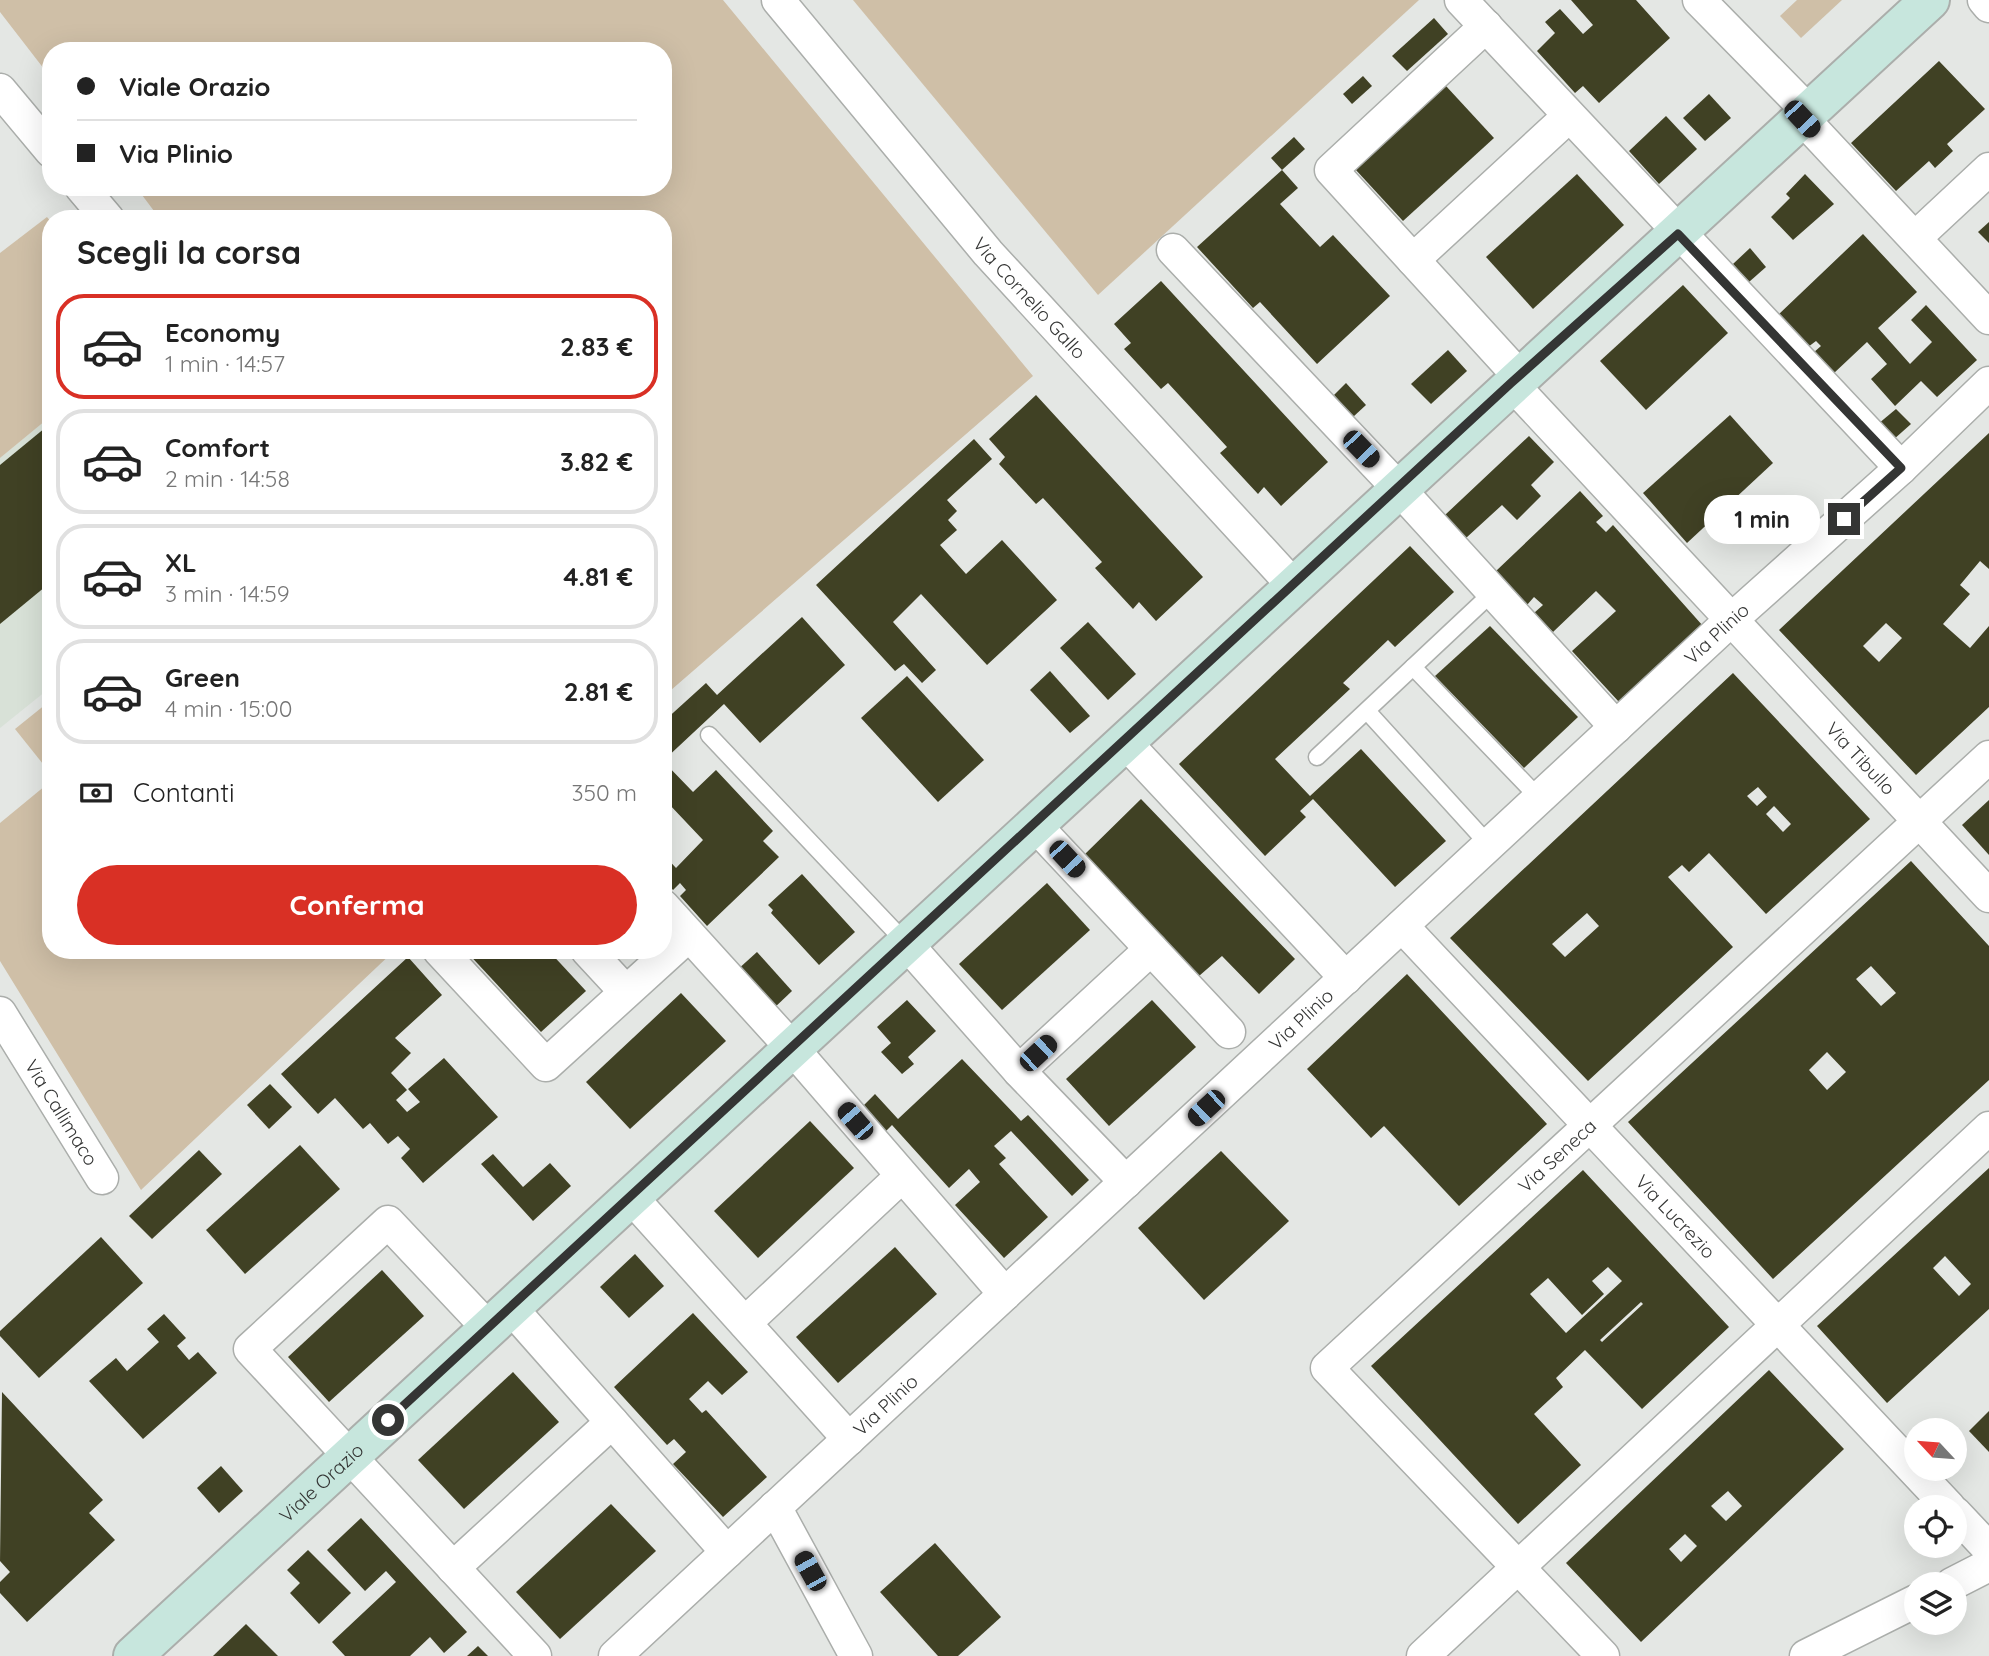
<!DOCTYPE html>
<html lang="it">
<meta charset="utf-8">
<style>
body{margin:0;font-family:Quicksand,sans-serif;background:#f2f2f2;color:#222;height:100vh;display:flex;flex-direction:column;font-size:26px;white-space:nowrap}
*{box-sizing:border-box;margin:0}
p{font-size:23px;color:#767676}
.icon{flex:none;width:38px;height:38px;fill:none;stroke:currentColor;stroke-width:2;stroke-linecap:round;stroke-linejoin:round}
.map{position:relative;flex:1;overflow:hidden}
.drawer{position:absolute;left:42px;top:210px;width:630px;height:749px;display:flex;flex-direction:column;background:#fff;border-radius:28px;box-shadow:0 7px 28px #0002}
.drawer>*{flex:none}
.guide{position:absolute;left:42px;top:42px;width:630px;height:154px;border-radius:28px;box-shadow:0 7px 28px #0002;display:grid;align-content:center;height:154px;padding:0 35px;background:#fff}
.needle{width:46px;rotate:296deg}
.fabs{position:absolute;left:1904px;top:1418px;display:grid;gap:14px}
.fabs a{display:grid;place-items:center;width:63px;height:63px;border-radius:50%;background:#fff;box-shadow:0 7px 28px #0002;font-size:35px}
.end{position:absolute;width:32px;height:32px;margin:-16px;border:9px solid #343534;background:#fff;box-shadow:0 0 0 4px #fff}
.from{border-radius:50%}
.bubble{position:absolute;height:49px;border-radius:24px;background:#fff;box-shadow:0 7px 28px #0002;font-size:23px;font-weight:800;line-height:49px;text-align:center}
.car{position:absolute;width:21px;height:42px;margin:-21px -10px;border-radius:9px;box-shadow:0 0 5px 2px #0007;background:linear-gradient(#222 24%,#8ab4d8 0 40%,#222 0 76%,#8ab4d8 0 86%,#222 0)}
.guide b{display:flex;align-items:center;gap:24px;height:66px;font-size:26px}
.guide b+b{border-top:2px solid #e0e0e0}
.guide i{width:18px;height:18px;background:#222}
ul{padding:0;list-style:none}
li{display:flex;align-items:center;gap:21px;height:105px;margin:0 14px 10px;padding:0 21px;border:4px solid #e0e0e0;border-radius:28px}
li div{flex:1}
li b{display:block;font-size:26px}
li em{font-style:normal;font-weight:800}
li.active{border-color:#d93025}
li>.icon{width:63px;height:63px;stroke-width:1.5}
h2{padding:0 35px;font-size:32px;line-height:84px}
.pay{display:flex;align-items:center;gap:18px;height:77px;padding:0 35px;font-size:26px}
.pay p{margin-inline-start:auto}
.action{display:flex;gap:14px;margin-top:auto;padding:14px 35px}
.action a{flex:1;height:80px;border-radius:42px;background:#d93025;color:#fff;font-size:28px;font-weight:800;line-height:80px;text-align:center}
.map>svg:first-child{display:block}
</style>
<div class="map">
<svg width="1989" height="1656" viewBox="0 0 1989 1656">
<rect width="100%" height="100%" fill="#e4e7e4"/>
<polygon fill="#d8e1d7" points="51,416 51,687 0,728 0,458"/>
<g fill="#cfbfa7">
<polygon points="0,0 723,0 1033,376 663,697 663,219 160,219 136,187 663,187 663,51 51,51 51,78 0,12"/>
<polygon points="853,0 1419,0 1098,295"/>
<polygon points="1797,0 1842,0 1801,38 1780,16"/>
<polygon points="47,217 51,222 51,416 0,458 0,253"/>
<polygon points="51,700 51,774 15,729"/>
<polygon points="51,781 51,950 395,950 141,1190 0,961 0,823"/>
</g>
<g fill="#404124" fill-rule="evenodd">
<polygon points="1571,0 1636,0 1670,38 1599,103 1583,86 1575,93 1537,51 1555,33 1545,22 1560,9 1583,34 1593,25"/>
<polygon points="1434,18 1448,34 1407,71 1392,56"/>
<polygon points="1939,61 1985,109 1947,144 1953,151 1935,168 1929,161 1896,191 1851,143"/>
<polygon points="1363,76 1372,86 1352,104 1343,94"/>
<polygon points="1446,86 1494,138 1403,221 1355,169"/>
<polygon points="1709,94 1731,118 1705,141 1683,118"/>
<polygon points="1666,116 1697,149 1659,184 1629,151"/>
<polygon points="1294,137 1305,149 1282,170 1271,158"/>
<polygon points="1282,170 1298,188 1280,204 1320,247 1333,235 1390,296 1317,364 1260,302 1253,308 1197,247"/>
<polygon points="1577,174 1624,225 1533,309 1486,257"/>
<polygon points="1805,174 1834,204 1793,240 1771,217 1790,198 1786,194"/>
<polygon points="1989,222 1989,243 1978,232"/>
<polygon points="1863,234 1917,292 1878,328 1910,364 1932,342 1911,320 1926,305 1977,360 1937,397 1921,381 1895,406 1871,379 1887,364 1867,342 1833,374 1813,353 1821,346 1816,341 1808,347 1778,315"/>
<polygon points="1750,248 1766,267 1749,282 1733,264"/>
<polygon points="1161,281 1328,462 1281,506 1264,487 1258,494 1220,453 1227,447 1168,383 1161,389 1124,349 1131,343 1114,324"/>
<polygon points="1683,285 1728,333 1646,410 1600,361"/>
<polygon points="1448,350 1467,371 1431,404 1411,384"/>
<polygon points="1346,383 1366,405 1353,417 1334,395"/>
<polygon points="1036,395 1203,577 1156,621 1139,602 1133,609 1095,568 1102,562 1043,498 1036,504 999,464 1005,457 989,439"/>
<polygon points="1896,409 1911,424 1893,440 1878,424"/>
<polygon points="1730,415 1773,463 1687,543 1643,493"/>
<polygon points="51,423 51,582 0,624 0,465"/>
<path d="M1989,433v136l-9,-8 -20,24 10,9 -27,30 27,24 19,-22v81l-73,68 -137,-145zM1886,623l16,15 -23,24 -16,-16z"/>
<polygon points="1529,436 1554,462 1531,485 1541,496 1517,520 1502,505 1466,538 1445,515"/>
<polygon points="974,439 992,459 947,500 957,511 948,520 957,530 940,545 966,574 1002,540 1057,600 987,665 921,594 893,622 936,670 922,683 904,664 895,671 816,585"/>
<polygon points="1580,491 1603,516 1596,522 1606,532 1613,525 1703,626 1619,702 1572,651 1616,611 1596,591 1553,632 1534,613 1543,605 1534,597 1527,605 1496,571"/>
<polygon points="1410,546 1454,592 1395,647 1388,640 1343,683 1350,689 1275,759 1310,796 1361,749 1446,841 1395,887 1313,799 1300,811 1306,817 1265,856 1179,764"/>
<polygon points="802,617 845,665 760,743 724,704 663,761 693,792 716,770 773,831 763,841 779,857 707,926 680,896 686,890 680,883 673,890 663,879 663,854 676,868 703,840 668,803 663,808 663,722 706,683 717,695"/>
<polygon points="1088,622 1136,674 1108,700 1060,648"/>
<polygon points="1490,626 1578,717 1524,768 1435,676"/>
<polygon points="1050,671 1090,716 1070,733 1030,690"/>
<path d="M1733,673l137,146 -104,95 -57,-61 -20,19 -7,-7 -14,12 65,70 -145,134 -138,-143zM1758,787l9,10 -10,9 -10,-10zM1774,806l17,18 -8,8 -17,-18zM1587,913l12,13 -34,31 -13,-13z"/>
<polygon points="907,676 984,760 938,802 861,718"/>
<polygon points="1141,799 1295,959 1259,994 1222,956 1199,976 1083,856"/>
<polygon points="1989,800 1989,855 1962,825"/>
<path d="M1911,861l78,85v134l-216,199 -145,-157zM1871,966l25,27 -15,13 -25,-27zM1827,1052l19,20 -19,18 -18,-20z"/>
<polygon points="802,874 855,932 819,965 771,913 773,910 768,905"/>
<polygon points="1047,883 1090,930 1002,1010 959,964"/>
<polygon points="465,950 548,950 586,991 541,1032"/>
<polygon points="757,952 792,991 772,1010 736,971"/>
<polygon points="408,957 442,995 395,1038 411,1053 391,1073 407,1090 396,1100 407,1112 420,1102 408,1089 444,1058 498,1117 423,1183 401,1158 410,1149 398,1136 388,1144 370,1123 363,1129 335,1098 318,1114 281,1074"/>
<polygon points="1407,974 1547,1124 1459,1206 1384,1126 1371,1138 1307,1069"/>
<polygon points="681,993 726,1041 630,1129 586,1082"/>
<polygon points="907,1000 936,1031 908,1057 914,1064 902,1074 881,1052 891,1043 877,1027"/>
<polygon points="1152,1000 1196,1047 1109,1126 1066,1079"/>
<polygon points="962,1059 1021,1121 1028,1115 1089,1180 1072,1196 1011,1131 994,1146 1006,1158 999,1164 1048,1217 1004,1258 955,1205 980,1182 969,1169 949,1188 892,1125 886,1131 863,1106 875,1094 898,1119"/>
<polygon points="270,1084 292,1107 269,1129 247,1105"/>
<polygon points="810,1121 854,1168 758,1258 714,1211"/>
<polygon points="300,1145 340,1189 245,1274 206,1230"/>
<polygon points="199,1150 222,1174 152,1239 129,1216"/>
<polygon points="1221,1151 1289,1221 1204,1300 1138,1228"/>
<polygon points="493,1154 523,1187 550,1163 571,1186 533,1221 481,1164"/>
<path d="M1989,1168v141l-102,94 -70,-77zM1945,1256l26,28 -12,12 -26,-28z"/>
<path d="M1583,1170l146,157 -87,82 -57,-59 -29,28 7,9 -29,27 47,51 -63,59 -147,-158zM1608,1267l14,14 -56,52 -36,-39 18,-16 34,37 22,-21 -12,-13zM1641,1302l2,2 -41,38 -2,-2z"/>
<polygon points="101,1237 143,1283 39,1378 0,1336 0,1331"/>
<polygon points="895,1247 937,1294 838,1383 796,1337"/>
<polygon points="635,1254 664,1286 629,1318 600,1287"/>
<polygon points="382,1270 424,1316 329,1402 288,1357"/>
<polygon points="693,1313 748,1372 722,1395 708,1381 689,1399 702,1413 706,1410 767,1477 723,1517 673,1464 686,1452 674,1439 667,1445 614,1387"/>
<polygon points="164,1314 186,1338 177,1346 189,1360 198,1352 217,1373 143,1439 89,1381 116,1358 127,1371 159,1342 147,1329"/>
<path d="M1769,1370l75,79 -203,193 -75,-79zM1728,1491l14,15 -16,15 -15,-15zM1685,1534l12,12 -16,16 -12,-13z"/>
<polygon points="513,1372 559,1422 464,1509 418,1460"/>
<polygon points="2,1392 103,1500 89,1513 115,1540 27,1622 0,1593 0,1582 10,1572 0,1561"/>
<polygon points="1989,1411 1989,1452 1969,1431"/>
<polygon points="221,1466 243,1491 219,1513 197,1488"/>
<polygon points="611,1504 656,1551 560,1639 516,1592"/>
<polygon points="361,1518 467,1632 444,1653 430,1637 410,1656 345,1656 332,1642 396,1582 386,1571 365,1591 327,1550"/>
<polygon points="935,1543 1001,1617 958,1656 938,1656 880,1592"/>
<polygon points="308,1550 351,1593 319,1624 290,1593 300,1583 287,1570"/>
<polygon points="246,1624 278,1656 213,1656"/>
<polygon points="478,1646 488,1656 467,1656"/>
</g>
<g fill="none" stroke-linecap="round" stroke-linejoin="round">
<defs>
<g id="lane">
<polyline points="1413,667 1539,798"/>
<polyline points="1367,711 1489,845"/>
<polyline points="709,735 905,942"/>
<polyline points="1317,757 1493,592"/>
</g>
<g id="street">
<path id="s1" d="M778,0l210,253 305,332"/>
<polyline points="1461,0 1901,468"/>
<polyline points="1699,0 1809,112"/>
<polyline points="1984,0 1989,6"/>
<polyline points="1486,26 1331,170 1519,376"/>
<polyline points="0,90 51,151"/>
<polyline points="1803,119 1989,318"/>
<polyline points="81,187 108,219"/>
<polyline points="1915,238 1989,169"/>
<polyline points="1173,250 1399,489 1616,727"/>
<polyline points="1413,260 1569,116"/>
<path id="s2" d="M1511,383l478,513"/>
<polyline points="1124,741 1346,978"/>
<polyline points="1033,823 1229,1032"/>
<polyline points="663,906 792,1048 1005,1294"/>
<path id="s3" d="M1402,926l547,581"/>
<polyline points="905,942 1019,1071 1126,1182"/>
<polyline points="439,950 546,1065 689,935"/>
<polyline points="587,950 625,991"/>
<path id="s4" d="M0,1013l102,165"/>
<polyline points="1019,1071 1151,949"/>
<polyline points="632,1198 849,1439"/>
<polyline points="512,1309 727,1552"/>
<polyline points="745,1323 902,1176"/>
<polyline points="489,1329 388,1222 250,1349 535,1656"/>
<polyline points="775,1507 856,1656"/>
<polyline points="1955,1513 1989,1549"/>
<polyline points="453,1568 612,1422"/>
<polyline points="1952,1584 1989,1565"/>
<path id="s5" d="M615,1656l1116,-1036 170,-152 88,-85"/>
<polyline points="1423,1656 1989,1128"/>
<path id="s6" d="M1603,1656l-276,-288 662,-611"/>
<polyline points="1806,1656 1916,1601"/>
</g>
<g id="secondary">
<path id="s7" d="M133,1656l1797,-1656"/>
</g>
</defs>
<use href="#lane" stroke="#abaeab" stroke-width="19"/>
<use href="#street" stroke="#abaeab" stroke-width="35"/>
<use href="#secondary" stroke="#abaeab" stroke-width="42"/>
<use href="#lane" stroke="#fff" stroke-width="16"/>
<use href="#street" stroke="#fff" stroke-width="32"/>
<use href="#secondary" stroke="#c7e6dd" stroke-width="38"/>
</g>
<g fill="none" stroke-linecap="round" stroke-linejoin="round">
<polyline stroke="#343534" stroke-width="9" points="388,1420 1511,383 1678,234 1901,468 1844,519"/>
</g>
<g text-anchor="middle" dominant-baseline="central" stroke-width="7" stroke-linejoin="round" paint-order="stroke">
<g font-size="19" fill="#343534" stroke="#e4e7e4">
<text stroke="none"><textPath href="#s1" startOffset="390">Via Cornelio Gallo</textPath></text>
<text stroke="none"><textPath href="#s5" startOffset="1503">Via Plinio</textPath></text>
<text stroke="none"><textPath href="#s2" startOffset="513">Via Tibullo</textPath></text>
<text stroke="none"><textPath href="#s5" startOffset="936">Via Plinio</textPath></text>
<text stroke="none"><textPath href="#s4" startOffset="117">Via Callimaco</textPath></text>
<text stroke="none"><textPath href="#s6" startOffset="712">Via Seneca</textPath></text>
<text stroke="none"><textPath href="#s3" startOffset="399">Via Lucrezio</textPath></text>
<text stroke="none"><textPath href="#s5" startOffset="369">Via Plinio</textPath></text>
<text stroke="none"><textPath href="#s7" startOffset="256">Viale Orazio</textPath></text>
</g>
</g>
</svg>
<div class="fabs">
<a><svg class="needle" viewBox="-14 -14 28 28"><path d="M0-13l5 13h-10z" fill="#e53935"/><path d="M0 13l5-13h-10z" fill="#767676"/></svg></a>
<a><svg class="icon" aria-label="locate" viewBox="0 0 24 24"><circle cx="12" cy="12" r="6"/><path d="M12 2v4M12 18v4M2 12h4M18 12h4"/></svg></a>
<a><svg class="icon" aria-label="layers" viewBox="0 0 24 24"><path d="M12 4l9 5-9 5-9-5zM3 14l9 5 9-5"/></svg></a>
</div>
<i class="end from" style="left:388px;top:1420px"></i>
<i class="end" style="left:1844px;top:519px"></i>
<div class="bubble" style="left:1704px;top:495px;width:116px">1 min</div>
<i class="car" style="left:1802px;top:119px;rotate:137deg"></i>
<i class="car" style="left:1361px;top:449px;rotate:136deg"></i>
<i class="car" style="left:1067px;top:859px;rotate:137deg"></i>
<i class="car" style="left:1038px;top:1053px;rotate:47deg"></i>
<i class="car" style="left:1206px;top:1108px;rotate:227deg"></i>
<i class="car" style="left:855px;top:1121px;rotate:319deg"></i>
<i class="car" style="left:810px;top:1571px;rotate:331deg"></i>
<div class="guide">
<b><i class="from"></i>Viale Orazio</b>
<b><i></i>Via Plinio</b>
</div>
<section class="drawer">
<h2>Scegli la corsa</h2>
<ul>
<li class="active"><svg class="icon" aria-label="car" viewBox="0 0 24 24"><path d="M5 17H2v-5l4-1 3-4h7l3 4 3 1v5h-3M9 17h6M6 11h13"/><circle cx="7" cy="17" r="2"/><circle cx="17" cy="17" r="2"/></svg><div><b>Economy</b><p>1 min · 14:57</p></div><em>2.83 €</em></li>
<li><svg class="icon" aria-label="car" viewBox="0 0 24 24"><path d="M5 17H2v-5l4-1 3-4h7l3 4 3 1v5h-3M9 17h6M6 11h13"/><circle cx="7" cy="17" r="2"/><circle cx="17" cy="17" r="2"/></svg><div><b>Comfort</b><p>2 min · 14:58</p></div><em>3.82 €</em></li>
<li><svg class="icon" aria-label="car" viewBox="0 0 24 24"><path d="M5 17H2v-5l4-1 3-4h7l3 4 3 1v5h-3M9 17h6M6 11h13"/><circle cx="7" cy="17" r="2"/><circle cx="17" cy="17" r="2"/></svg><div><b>XL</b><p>3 min · 14:59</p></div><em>4.81 €</em></li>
<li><svg class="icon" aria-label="car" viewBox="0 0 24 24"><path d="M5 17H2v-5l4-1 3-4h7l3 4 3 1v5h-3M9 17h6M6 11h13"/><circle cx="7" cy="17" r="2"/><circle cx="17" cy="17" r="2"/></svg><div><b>Green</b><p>4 min · 15:00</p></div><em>2.81 €</em></li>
</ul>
<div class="pay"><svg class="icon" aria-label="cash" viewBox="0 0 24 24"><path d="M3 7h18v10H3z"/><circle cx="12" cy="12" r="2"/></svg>Contanti<p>350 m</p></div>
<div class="action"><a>Conferma</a></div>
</section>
</div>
